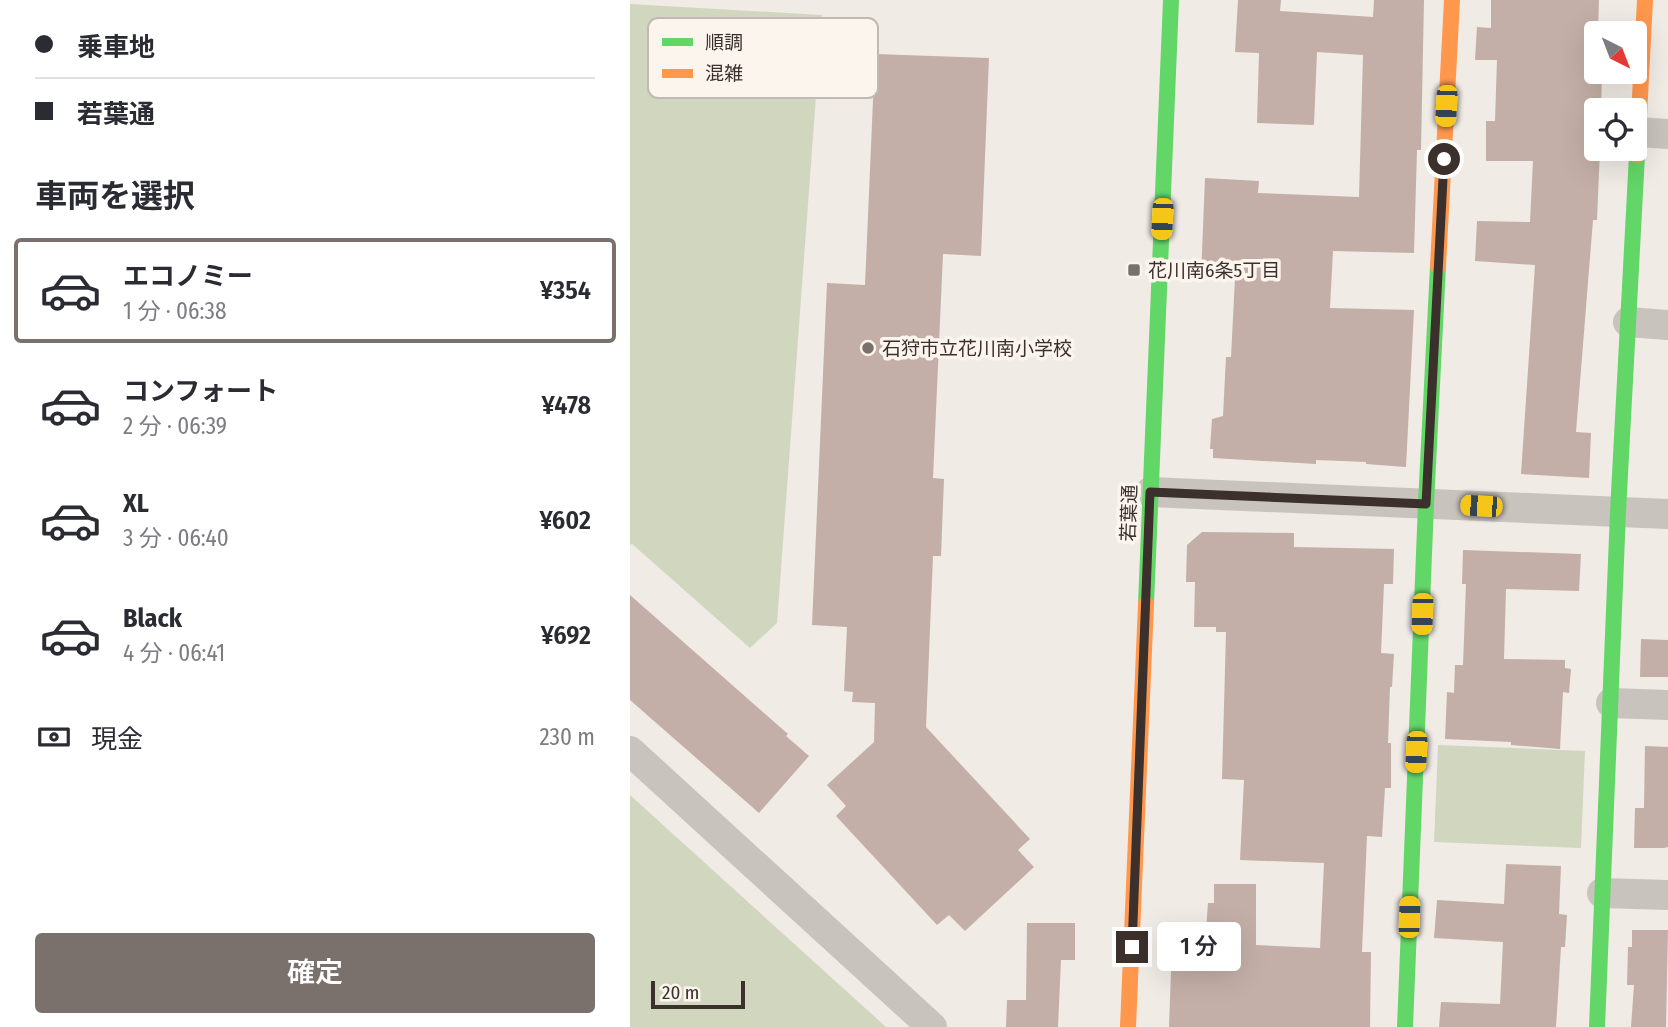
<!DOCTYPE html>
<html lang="ja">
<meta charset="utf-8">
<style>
body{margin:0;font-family:"Fira Sans Condensed","Noto Sans JP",sans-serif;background:#f2f2f3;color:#2b2b33;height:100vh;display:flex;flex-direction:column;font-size:26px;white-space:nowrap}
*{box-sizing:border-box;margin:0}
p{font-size:23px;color:#7c7c81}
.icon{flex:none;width:38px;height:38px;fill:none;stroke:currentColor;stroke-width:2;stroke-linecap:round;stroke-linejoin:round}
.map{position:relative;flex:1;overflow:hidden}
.drawer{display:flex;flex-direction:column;background:#fff;width:630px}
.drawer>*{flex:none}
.banner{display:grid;align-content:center;height:154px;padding:0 35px;background:#fff}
.needle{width:46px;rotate:138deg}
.buttons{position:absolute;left:954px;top:21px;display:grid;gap:14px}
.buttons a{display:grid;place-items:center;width:63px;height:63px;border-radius:7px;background:#fff;box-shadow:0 7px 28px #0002;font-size:35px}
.scale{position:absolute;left:21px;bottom:18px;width:94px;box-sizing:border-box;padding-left:7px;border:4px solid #3b302b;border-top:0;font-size:19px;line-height:24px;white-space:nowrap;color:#3b302b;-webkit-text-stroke:5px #fbf5ee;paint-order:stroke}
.end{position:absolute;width:32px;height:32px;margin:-16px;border:9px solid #3b302b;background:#fff;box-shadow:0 0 0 4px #fff}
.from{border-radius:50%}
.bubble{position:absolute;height:49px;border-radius:7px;background:#fff;box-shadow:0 7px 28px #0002;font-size:23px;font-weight:600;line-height:49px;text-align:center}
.car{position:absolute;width:21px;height:42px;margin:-21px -10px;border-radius:9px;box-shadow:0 0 5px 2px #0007;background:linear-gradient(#f5c518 24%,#345 0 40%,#f5c518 0 76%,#345 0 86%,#f5c518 0)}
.banner b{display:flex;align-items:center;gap:24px;height:66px;font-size:26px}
.banner b+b{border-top:2px solid #e1e1e2}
.banner i{width:18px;height:18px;background:#2b2b33}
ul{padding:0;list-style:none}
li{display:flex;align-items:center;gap:21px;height:105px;margin:0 14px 10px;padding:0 21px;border:4px solid transparent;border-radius:7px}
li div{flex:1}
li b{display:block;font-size:26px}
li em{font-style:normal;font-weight:600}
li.current{border-color:#7a716c}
li>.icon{width:63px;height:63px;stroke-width:1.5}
h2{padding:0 35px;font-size:32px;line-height:84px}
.pay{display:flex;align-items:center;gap:18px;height:77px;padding:0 35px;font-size:26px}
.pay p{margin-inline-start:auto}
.action{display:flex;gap:14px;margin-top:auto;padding:14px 35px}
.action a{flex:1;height:80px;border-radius:7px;background:#7a716c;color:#fff;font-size:28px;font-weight:600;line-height:80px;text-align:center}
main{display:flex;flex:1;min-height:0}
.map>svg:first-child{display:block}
</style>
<main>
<section class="drawer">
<div class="banner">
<b><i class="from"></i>乗車地</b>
<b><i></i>若葉通</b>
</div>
<h2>車両を選択</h2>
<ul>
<li class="current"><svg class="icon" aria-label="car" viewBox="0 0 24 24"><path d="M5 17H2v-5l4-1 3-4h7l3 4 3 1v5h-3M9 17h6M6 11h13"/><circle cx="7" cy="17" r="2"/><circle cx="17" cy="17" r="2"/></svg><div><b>エコノミー</b><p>1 分 · 06:38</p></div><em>¥354</em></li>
<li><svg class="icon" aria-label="car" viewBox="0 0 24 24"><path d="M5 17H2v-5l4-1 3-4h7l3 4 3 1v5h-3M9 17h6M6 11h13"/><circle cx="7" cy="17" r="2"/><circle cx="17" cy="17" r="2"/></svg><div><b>コンフォート</b><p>2 分 · 06:39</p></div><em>¥478</em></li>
<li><svg class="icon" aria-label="car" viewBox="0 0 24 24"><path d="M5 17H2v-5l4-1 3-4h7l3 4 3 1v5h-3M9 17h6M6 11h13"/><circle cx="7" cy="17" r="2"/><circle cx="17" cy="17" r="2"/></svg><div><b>XL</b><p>3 分 · 06:40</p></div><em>¥602</em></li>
<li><svg class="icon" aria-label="car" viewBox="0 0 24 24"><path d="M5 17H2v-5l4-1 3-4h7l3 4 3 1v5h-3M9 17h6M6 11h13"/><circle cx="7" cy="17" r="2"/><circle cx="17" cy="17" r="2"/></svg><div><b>Black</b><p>4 分 · 06:41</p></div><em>¥692</em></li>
</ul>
<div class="pay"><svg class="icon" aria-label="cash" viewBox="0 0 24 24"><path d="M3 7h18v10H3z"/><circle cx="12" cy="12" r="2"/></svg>現金<p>230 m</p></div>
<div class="action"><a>確定</a></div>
</section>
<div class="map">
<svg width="1038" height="1027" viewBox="0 0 1038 1027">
<rect width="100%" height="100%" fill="#f0ebe5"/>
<g fill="#d1d6bf">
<polygon points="0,4 192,15 147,623 120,648 2,544 0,545"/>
<polygon points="808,745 955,751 951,848 804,842"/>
<polygon points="0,795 256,1027 0,1027"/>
</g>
<g fill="#c3afa7">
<polygon points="608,0 651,0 650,11 743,17 744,0 794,0 791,150 787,150 784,253 703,251 700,308 784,310 776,467 736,464 736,462 686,460 686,464 583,458 583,449 580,449 582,419 593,416 596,357 601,357 605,278 571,277 575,178 629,181 628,193 729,197 733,55 687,52 684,125 627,123 629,53 605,52"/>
<polygon points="861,0 969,0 968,30 973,30 973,33 966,33 966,72 971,72 972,76 971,110 966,110 966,149 970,149 967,220 963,220 946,432 961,433 959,478 891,474 905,265 845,261 847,221 900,222 903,161 856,161 856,121 865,121 867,60 845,60 847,27 861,28"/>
<polygon points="245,54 359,58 351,256 313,254 303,478 314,479 311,556 303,556 296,727 400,839 388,850 404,867 335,931 319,915 307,925 206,816 216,806 197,785 244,742 245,703 222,702 223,692 214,691 217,627 182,625 197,283 235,285"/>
<polygon points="572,532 664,533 664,547 764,549 763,584 754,584 751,653 764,654 762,687 760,687 758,743 761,743 761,788 755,788 752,837 737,836 732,952 741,952 740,1027 539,1027 542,943 575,944 578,903 584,903 584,884 626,884 626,945 690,948 694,863 610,860 614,780 592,779 596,632 586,632 586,627 564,627 565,582 556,582 557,545"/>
<polygon points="833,550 951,554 949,591 876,589 874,659 935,660 935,668 941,669 939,693 933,692 930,749 881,745 881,742 815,739 817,692 824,693 825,665 833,665 836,584 832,584"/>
<polygon points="0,595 158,734 156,736 179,756 129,813 0,700"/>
<polygon points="1011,639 1038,640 1038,677 1010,677"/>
<polygon points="1015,746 1038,747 1038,847 1034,848 1004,848 1005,808 1014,808"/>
<polygon points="876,864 931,866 929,914 937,915 935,947 931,947 926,1027 809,1027 811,1002 870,1004 873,942 804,938 807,900 874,904"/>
<polygon points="397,923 445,923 445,960 431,960 428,1027 376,1027 377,1000 396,1000"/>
<polygon points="1002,930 1038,930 1036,1027 1001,1027 1004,985 997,985 998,947 1002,947"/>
</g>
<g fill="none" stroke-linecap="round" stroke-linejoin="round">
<g stroke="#c9c3be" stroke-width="30">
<polyline points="1008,132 1038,134"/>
<polyline points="998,322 1038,325"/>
<polyline points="520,492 1038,514"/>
<polyline points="981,703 1038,705"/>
<polyline points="0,751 302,1027"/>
<polyline points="972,893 1038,895"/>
</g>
<g stroke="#63d668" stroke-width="16">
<polyline points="516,604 541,0"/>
<polyline points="775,1027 796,504 808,266"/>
<polyline points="967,1027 988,512 1007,155"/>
</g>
<g stroke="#ff974d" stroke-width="16">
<polyline points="1007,155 1015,0"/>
<polyline points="808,266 822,0"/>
<polyline points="498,1027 516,604"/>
</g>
</g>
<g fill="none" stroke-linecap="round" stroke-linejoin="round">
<polyline stroke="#3b302b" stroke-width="9" points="502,947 520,492 796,504 814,159"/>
</g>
<g fill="#7a716c" stroke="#fbf5ee" stroke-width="2.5">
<rect x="497" y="263" width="14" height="14" rx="3.5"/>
<circle cx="238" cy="348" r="7"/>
</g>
<g text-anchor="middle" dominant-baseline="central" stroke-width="7" stroke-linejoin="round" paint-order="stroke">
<g font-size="19" fill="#3b302b" stroke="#fbf5ee" text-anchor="start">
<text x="518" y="270">花川南6条5丁目</text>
<text x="252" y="348">石狩市立花川南小学校</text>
</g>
<g font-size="19" fill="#3b302b" stroke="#fbf5ee">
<text transform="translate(499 513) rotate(-88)">若葉通</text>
</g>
</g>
<rect x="18" y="18" width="230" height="80" rx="10" fill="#fbf5ee" stroke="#c1bab4" stroke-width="2"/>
<rect x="32" y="38" width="31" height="8" fill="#63d668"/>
<rect x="32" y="69" width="31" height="9" fill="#ff974d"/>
<g font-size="19" fill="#3b302b">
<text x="75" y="49">順調</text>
<text x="75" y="80">混雑</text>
</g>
</svg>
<div class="buttons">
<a><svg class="needle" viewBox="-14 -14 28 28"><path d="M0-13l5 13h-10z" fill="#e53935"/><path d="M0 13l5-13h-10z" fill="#7c7c81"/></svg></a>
<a><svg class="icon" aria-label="locate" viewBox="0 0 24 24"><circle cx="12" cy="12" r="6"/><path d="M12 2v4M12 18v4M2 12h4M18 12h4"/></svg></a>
</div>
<div class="scale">20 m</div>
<i class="end from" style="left:814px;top:159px"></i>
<i class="end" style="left:502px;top:947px"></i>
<div class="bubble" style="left:527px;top:922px;width:84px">1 分</div>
<i class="car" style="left:816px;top:106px;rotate:183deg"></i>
<i class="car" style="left:532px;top:219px;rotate:183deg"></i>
<i class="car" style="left:851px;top:506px;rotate:273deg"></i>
<i class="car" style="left:792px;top:614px;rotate:182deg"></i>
<i class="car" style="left:786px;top:752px;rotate:183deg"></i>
<i class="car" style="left:779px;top:917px;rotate:2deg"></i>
</div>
</main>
